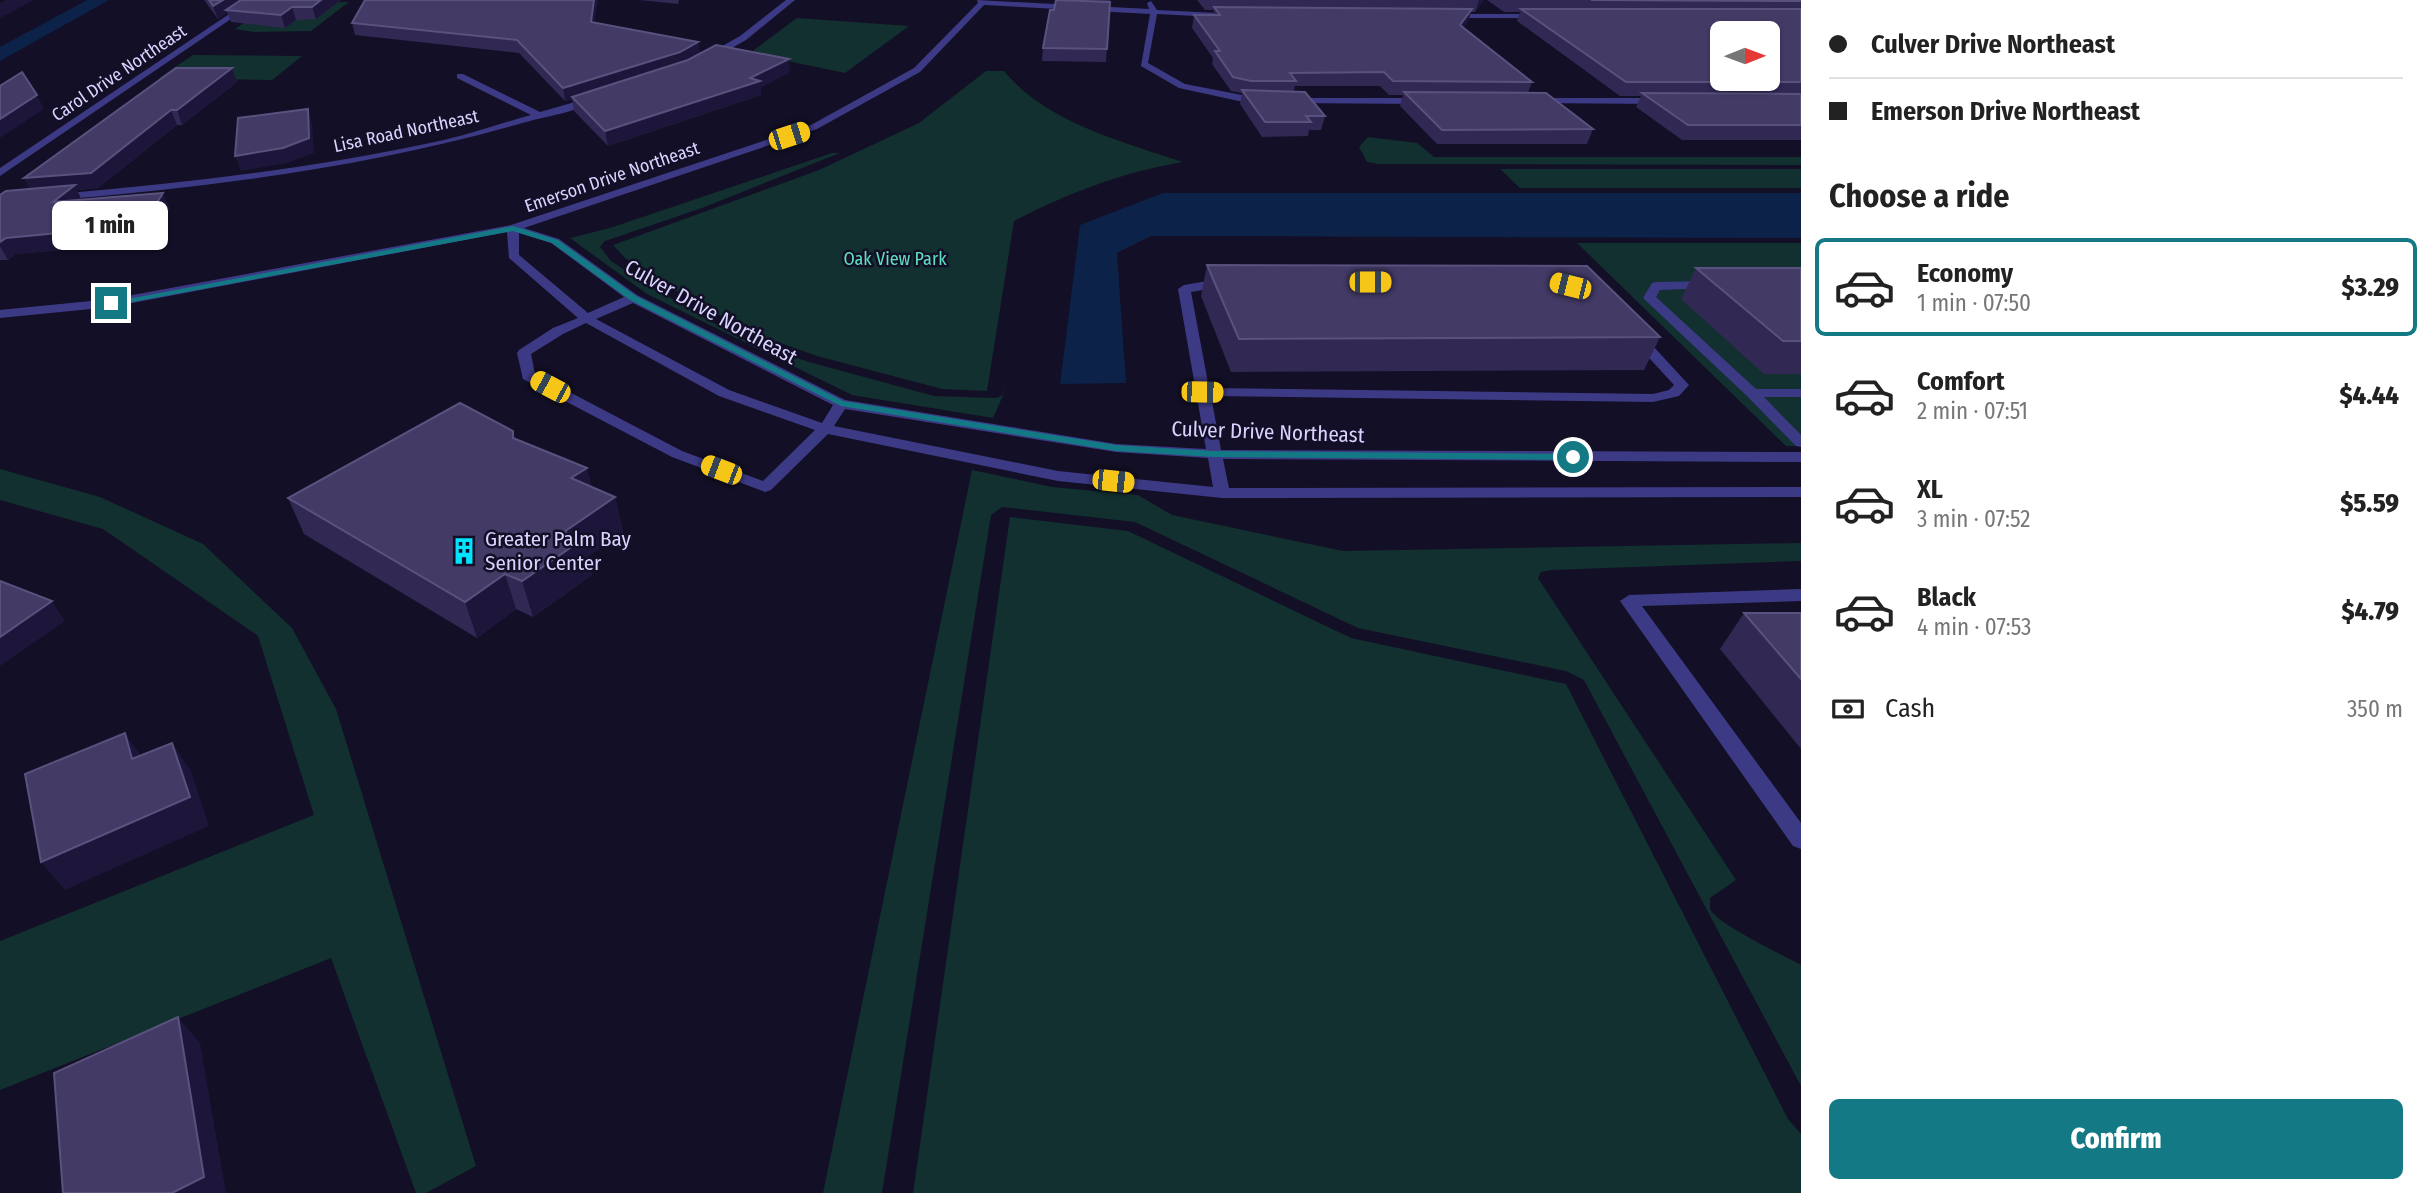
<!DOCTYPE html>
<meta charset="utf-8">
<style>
body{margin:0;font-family:"Fira Sans Condensed",sans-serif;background:#f2f2f2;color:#222;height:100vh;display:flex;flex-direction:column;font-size:26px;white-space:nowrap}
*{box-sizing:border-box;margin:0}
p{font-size:23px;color:#767676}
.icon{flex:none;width:38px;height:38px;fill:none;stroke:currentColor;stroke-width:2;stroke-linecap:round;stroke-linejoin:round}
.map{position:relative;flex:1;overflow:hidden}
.sheet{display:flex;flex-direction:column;background:#fff;width:630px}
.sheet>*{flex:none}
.top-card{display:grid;align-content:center;height:154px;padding:0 28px;background:#fff}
.needle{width:46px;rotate:89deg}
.fabs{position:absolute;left:1710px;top:21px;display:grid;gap:14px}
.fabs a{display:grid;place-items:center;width:70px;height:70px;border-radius:10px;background:#fff;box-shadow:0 2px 5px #0004;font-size:35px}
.end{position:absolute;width:32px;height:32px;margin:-16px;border:9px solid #137a85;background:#fff;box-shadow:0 0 0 4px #fff}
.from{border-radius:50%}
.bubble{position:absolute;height:49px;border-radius:10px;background:#fff;box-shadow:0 2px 5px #0004;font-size:23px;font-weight:800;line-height:49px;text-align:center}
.car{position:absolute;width:21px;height:42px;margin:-21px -10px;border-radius:9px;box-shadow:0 0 5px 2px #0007;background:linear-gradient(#f5c518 24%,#345 0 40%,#f5c518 0 76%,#345 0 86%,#f5c518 0)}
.top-card b{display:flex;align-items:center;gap:24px;height:66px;font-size:26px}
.top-card b+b{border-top:2px solid #e0e0e0}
.top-card i{width:18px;height:18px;background:#222}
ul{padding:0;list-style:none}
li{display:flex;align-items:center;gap:21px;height:98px;margin:0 14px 10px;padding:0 14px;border:4px solid transparent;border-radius:10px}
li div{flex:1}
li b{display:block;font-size:26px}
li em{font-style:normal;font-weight:800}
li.active{border-color:#137a85}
li>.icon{width:63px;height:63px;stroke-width:1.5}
h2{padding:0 28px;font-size:32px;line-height:84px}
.pay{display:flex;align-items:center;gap:18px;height:77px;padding:0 28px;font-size:26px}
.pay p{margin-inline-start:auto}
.button{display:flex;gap:14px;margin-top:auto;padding:14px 28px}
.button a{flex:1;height:80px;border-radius:10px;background:#137a85;color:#fff;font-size:28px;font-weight:800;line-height:80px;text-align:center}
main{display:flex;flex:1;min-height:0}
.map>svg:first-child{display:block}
</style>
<main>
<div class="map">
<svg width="1801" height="1193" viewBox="0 0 1801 1193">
<rect width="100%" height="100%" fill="#130f26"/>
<g fill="#12302f">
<polygon points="349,2 311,31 254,32 235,29 272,3"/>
<polygon points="797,18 909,26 845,73 753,54 754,50"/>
<polygon points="193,55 302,56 272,80 159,78"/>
<path d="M986,71h18c43,52 117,70 179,91 -60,10 -115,31 -169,59l-27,170 -45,-2 -125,-33 -68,-24 -97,-55 -28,-20 -11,-12 206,-75 100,-47z"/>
<polygon points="1368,137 1417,143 1434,157 1801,157 1801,165 1379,164 1367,162 1359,147"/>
<polygon points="832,153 840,153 702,208 605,241 600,247 611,261 640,280 739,338 809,362 934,396 996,398 1003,395 1005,383 1004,393 993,418 852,395 647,294 570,238 610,228"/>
<polygon points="1500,169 1801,169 1801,188 1520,188"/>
<polygon points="1577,243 1801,243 1801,446 1786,446"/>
<polygon points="0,469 100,497 203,544 292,628 336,709 476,1166 426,1193 416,1193 331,958 0,1090 0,941 314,815 258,636 103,529 0,500"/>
<path d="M972,470l80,17 86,8 34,20 171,36 458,-8v18l-250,9 -10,2 -3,6 198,302 -26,18c0,1 0,10 0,11 5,14 75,47 91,56v121l-217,-406 -18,-9 -208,-43 -223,-106 -133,-15 -11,8 -109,678h-59z"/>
<polygon points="1010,517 1128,531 1351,638 1566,684 1788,1119 1801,1134 1801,1193 913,1193"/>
</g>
<polygon fill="#0c2248" points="1163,193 1801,193 1801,238 1151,236 1117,253 1126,383 1060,384 1080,225"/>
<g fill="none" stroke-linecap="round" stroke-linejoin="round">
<polygon fill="#0c2248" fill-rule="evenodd" points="87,0 109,0 0,61 0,47"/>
<g fill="#3d3a85" fill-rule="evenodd">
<polygon points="250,0 259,0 0,176 0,168"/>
<polygon points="786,0 795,0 746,40 711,60 705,60 705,56 740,36"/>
<path d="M977,0l172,9 -2,-6 4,-2 6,9 80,4 -3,4 -77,-4 -9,49 37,21 83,16 -20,3 -69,-15 -38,-22 9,-52 -166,-9 -64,67 -103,57 -293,99 35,11 78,56 208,105 271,44 90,5 -28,-160 6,-4 41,-7 6,4 -6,4 -34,6 18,96 444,6 16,-4 5,-5 -45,-49 7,-4 5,1 48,52 -10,11 -26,6 -442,-6 10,54 580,2v10l-578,-3 6,29 572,-1v10l-579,1 -164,-17 -230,-47 -57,56 -6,2 -93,-35 -149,-78 -6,-26 2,-3 34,-22 25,-10 -69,-60 -2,-26 -396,75 -111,11v-8l111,-11 400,-74 300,-100 103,-57 64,-65zM519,233l32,10 73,54 -36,16 -69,-58zM633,303l200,102 -11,18 -93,-33 -133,-71zM586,323l133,73 96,34 -52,51 -81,-30 -147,-77 -4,-20 32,-20zM845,409l271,43 92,6 5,29 -155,-16 -224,-45z"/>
<polygon points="1448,14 1542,14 1546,16 1542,18 1445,18"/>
<path d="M457,74h6l77,38 56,-16 5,3c-19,12 -59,18 -82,25 -150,43 -306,63 -462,76l-5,-3 5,-3c130,-11 259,-26 387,-54 29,-7 58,-17 87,-25l-74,-37z"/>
<polygon points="1291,98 1424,98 1429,101 1424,104 1288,103 1288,99"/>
<polygon points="1533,98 1662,98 1667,101 1662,104 1530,103 1530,99"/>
<polygon points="1710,281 1714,282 1714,288 1660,290 1656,297 1756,389 1801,389 1801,397 1764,397 1801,435 1801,447 1796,446 1747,396 1643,298 1652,283 1656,282"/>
<polygon points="1801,589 1801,601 1642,606 1801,823 1801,849 1793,846 1620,601 1629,595"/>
</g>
</g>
<g fill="#312854">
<polygon points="204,0 341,0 316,19 296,20 285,28 231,22 227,12 218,19"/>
<polygon points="639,0 679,0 678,4"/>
<polygon points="1056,0 1110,0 1106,62 1042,61 1043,48"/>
<polygon points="1197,0 1484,0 1475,12 1471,12 1468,21 1463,28 1532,82 1528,93 1593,129 1587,144 1437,144 1400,106 1403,95 1389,95 1380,86 1295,86 1294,91 1325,116 1321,130 1309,130 1308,136 1262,137 1240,104 1242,93 1231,91 1212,64 1213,58 1192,28 1194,15 1213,15 1214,10 1205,10"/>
<polygon points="1487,0 1801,0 1801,140 1682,140 1636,107 1641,96 1620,96 1517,21 1520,12 1504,12"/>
<polygon points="595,22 698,42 700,54 790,72 761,87 761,95 608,146 574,111 572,99 565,101 519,53 355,35 352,23"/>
<polygon points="232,68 237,82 182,125 177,125 98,188 77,190 82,200 170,208 151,242 15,254 8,260 0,260 0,195 29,189"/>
<polygon points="1207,265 1660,337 1644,370 1231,372 1201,296"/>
<polygon points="1696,268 1801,268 1801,374 1764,374 1681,299"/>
<polygon points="513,431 515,439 587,468 591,486 615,497 623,532 587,557 592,575 533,617 516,609 477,638 304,534 288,498"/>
<polygon points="1744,613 1801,613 1801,749 1720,649"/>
</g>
<g fill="#1d163a">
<polygon points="6,0 34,0 0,18 0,3"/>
<polygon points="223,0 245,0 226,10 227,12 218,19 213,6"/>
<polygon points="321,0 341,0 316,19 312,7"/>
<polygon points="594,0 598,0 593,34 591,22"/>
<polygon points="1479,0 1484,0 1475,12"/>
<polygon points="292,7 296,20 285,28 281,15"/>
<polygon points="1472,9 1468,21 1456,38 1460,25"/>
<polygon points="698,42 700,55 682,65 572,97 572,99 565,101 563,88"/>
<polygon points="789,59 790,72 761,87 761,95 608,146 605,131 750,78"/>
<polygon points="232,68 237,82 182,125 177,110"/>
<polygon points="37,95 44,109 0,138 0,119"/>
<polygon points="308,109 312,124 314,153 288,163 241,171 235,156"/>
<polygon points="171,110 177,125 98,188 77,190 82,201 61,218 32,194 24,178"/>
<polygon points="163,193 170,208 151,242 15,254 8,260 0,246 0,242 6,238"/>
<polygon points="587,468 594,503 571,478"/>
<polygon points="615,497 623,532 587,557 592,575 533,617 522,581 564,532"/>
<polygon points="505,574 516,609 477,638 465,602"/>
<polygon points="52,601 65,621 0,666 0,637"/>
<polygon points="125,733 145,762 132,759"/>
<polygon points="172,743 191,771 209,826 65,890 41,862"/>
<polygon points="178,1017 200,1043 226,1193 172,1193"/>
</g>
<g fill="#433a66" stroke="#5a527e" stroke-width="2" fill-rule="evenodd">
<polygon points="209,0 223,0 213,6"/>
<polygon points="241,0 321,0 312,7 292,7 281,15 226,10"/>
<polygon points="365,0 594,0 591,22 698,42 680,52 563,88 517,40 352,23"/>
<polygon points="1056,0 1110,2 1107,49 1043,48 1050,10 1054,10"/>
<polygon points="1591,0 1801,0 1801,1"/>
<polygon points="1214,7 1472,9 1460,25 1532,82 1393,81 1384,72 1290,73 1296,81 1251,81 1233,77 1215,51 1220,51 1194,15 1220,15"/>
<path d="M1521,9h280v73h-175zM1722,33h46v46h-46z"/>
<polygon points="716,45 789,59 750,78 760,81 605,131 572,97 688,60"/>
<polygon points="176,68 232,68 177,110 171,110 91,173 24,178"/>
<polygon points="22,72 37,95 0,119 0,86"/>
<polygon points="1242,90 1305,92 1325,116 1306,116 1311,122 1265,122"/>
<polygon points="1404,92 1546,93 1593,129 1442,130"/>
<polygon points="1642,93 1801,94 1801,125 1688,125"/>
<polygon points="308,109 309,138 283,148 235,156 238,118"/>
<polygon points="75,185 53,202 163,193 143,225 6,238 0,242 0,195 6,191"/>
<polygon points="1207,265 1587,266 1660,337 1239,339"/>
<polygon points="1696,268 1801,268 1801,341 1783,341"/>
<polygon points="460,403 513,431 513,438 587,468 571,478 615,497 564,532 583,539 522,581 505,574 465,602 288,498"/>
<polygon points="0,581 52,601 0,637"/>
<polygon points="1744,613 1801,613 1801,679"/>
<polygon points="125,733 132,759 172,743 190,797 41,862 25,774"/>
<polygon points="178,1017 204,1177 172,1193 63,1193 54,1073"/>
</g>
<polygon fill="#137a85" points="513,226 558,240 636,296 843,401 1116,445 1213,451 1573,454 1578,457 1573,460 1213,457 1116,451 841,406 630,300 552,243 513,231 111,306 107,303"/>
<defs>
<symbol id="building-bare" viewBox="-9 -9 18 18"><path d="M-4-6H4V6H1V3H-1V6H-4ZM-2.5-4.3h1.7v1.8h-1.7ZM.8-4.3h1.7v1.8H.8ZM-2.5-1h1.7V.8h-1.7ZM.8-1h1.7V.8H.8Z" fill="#00e5ff" stroke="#130f26" stroke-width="2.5" paint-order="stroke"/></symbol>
</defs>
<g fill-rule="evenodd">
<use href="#building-bare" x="445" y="532" width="38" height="38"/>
</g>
<g text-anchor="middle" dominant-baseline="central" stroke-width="5" stroke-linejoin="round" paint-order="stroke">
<g font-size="18" fill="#d9d4ff" stroke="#130f26">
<text transform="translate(119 73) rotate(-34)">Carol Drive Northeast</text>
<text transform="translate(406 131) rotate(-12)">Lisa Road Northeast</text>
<text transform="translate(612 177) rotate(-19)">Emerson Drive Northeast</text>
</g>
<g font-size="18" fill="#5fe0c0" stroke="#130f26">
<text x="895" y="259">Oak View Park</text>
</g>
<g font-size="21" fill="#d9d4ff" stroke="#130f26">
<text transform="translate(711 312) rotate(29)">Culver Drive Northeast</text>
<text transform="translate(1268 432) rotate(2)">Culver Drive Northeast</text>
</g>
<g font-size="21" fill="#d9d4ff" stroke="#130f26" text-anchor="start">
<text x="485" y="539">Greater Palm Bay<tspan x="485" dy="24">Senior Center</tspan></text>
</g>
</g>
</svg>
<div class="fabs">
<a><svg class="needle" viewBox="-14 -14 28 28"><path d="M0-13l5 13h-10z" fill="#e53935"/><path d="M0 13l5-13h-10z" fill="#767676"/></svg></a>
</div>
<i class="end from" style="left:1573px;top:457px"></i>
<i class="end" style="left:111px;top:303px"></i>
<div class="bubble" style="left:52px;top:201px;width:116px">1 min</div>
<i class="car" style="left:789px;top:136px;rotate:72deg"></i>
<i class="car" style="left:1370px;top:282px;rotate:90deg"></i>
<i class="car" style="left:1570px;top:286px;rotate:284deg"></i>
<i class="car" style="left:550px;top:387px;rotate:298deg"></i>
<i class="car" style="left:1202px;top:392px;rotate:91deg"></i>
<i class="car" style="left:721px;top:470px;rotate:291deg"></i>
<i class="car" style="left:1113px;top:481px;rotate:96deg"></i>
</div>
<section class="sheet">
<div class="top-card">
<b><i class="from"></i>Culver Drive Northeast</b>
<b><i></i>Emerson Drive Northeast</b>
</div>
<h2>Choose a ride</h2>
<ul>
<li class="active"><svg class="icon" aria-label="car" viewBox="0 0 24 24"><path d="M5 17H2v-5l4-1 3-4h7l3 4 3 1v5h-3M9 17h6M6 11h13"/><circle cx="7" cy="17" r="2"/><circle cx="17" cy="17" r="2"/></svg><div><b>Economy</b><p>1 min · 07:50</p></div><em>$3.29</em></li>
<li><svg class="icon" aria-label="car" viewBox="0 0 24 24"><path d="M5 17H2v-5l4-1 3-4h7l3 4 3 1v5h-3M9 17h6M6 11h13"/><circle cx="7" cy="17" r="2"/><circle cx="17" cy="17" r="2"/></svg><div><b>Comfort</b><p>2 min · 07:51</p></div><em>$4.44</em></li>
<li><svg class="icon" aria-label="car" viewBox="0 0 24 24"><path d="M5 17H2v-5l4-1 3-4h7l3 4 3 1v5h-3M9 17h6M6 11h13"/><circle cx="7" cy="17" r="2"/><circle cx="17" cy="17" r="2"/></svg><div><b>XL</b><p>3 min · 07:52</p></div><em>$5.59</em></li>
<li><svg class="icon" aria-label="car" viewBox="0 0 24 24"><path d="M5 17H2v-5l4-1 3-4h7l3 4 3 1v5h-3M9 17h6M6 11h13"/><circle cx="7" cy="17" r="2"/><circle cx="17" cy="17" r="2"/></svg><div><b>Black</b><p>4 min · 07:53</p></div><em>$4.79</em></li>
</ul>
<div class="pay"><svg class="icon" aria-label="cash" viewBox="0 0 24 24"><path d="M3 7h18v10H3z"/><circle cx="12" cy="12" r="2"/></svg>Cash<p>350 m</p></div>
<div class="button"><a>Confirm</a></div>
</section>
</main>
